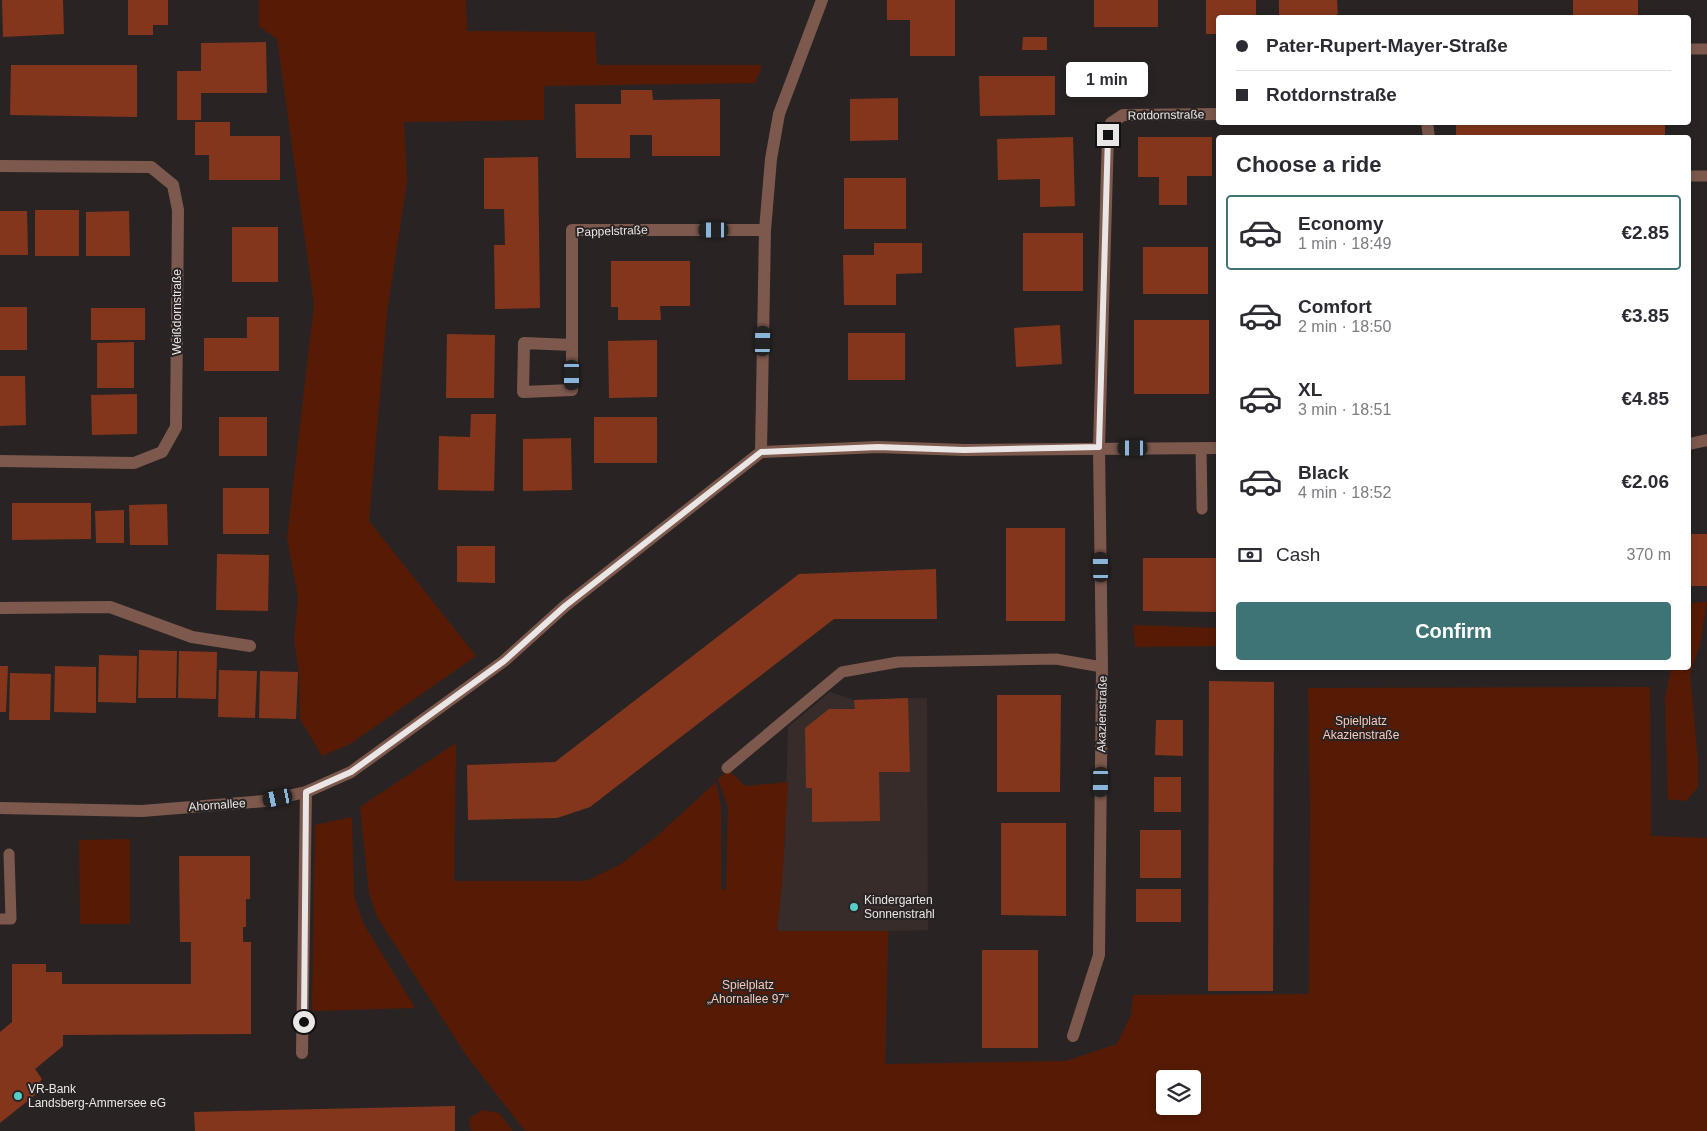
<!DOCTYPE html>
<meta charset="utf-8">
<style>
body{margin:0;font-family:Helvetica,sans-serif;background:#f7f7f7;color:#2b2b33;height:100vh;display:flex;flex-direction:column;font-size:19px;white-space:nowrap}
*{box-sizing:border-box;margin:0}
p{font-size:16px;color:#7c7c81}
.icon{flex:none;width:28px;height:28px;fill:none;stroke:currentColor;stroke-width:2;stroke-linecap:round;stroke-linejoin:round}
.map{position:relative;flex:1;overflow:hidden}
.sheet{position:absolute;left:1216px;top:135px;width:475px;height:535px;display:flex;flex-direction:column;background:#fff;border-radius:5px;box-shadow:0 2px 8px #0003}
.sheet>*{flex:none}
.banner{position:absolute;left:1216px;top:15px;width:475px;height:110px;border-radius:5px;box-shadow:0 2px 8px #0003;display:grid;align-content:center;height:110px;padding:0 20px;background:#fff}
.fabs{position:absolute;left:1156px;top:1070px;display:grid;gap:10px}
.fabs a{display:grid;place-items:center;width:45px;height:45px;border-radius:5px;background:#fff;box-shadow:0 2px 8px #0003;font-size:25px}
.end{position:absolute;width:22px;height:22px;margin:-11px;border:6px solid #e9e6e5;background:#111;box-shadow:0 0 0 2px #111}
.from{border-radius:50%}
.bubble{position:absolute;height:35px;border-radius:5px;background:#fff;box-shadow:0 2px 8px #0003;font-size:16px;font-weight:800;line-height:35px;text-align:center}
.car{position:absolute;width:15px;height:30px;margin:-15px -8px;border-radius:6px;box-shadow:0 0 4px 1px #0007;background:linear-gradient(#222 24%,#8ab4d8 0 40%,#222 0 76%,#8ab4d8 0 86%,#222 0)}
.banner b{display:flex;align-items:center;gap:18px;height:48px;font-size:19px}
.banner b+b{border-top:1px solid #e1e1e2}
.banner i{width:12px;height:12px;background:#2b2b33}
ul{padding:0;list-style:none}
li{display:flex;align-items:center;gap:15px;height:75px;margin:0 10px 8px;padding:0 10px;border:2px solid transparent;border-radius:5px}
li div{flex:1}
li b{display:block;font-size:19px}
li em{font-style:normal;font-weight:800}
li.selected{border-color:#3e7475}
li>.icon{width:45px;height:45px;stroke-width:1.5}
h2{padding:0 20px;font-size:22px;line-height:60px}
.pay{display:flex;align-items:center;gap:12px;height:55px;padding:0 20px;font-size:19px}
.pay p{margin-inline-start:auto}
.button{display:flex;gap:10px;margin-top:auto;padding:10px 20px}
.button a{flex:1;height:58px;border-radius:5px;background:#3e7475;color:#fff;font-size:20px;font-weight:800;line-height:58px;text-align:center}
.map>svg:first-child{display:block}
</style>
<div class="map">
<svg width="1707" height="1131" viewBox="0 0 1707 1131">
<rect width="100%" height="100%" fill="#292423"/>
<polygon fill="#372c29" points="830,692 854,700 927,698 928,930 888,931 885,1064 777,931 785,838 788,727"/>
<g fill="#571b05" fill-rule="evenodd">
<polygon points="259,0 466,0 467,31 595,32 597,65 762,65 755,83 544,86 544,120 404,122 407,181 387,312 369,521 476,656 350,744 322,756 300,719 299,672 294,641 298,597 287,538 314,304 277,39 259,26"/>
<polygon points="1707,602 1700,644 1690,674 1698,762 1698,787 1686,801 1668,799 1665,699 1671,668 1689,668 1689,603"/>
<polygon points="1133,625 1219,628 1219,646 1135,647"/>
<path d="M1650,687l1,149 56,2v293h-1182l-59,-76 -89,-138 -8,-24 -9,-86 96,-64 -2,138h132l35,-17 36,-28 59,-54 5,25v82l5,1 2,-83 -10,-28 11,-9 16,16 43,-4 -6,102 -5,47h111l-3,133 181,-3 51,-17 14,-29 2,-20 176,-1 1,-186 -2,-120zM1165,1079h27v27h-27z"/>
<polygon points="352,817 354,896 363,923 415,1008 312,1011 315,825"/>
<polygon points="130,839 130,924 80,924 79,840"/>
<polygon points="482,1110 499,1113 513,1131 471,1131 469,1119"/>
</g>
<g fill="#83361c">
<polygon points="2,0 63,0 64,34 3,37"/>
<polygon points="128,0 168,0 168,25 153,25 153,35 128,35"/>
<polygon points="887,0 955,0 955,56 910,56 910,20 887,20"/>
<rect x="1094" y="0" width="64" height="27"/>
<polygon points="1206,0 1256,0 1256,18 1219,18 1219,34 1206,34"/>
<polygon points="1279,0 1337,0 1338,18 1279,18"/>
<rect x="1573" y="0" width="65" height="18"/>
<polygon points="1023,37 1047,37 1047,50 1022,50"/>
<polygon points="266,42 267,93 201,93 201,120 177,120 177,71 201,71 201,43"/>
<polygon points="11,65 137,65 137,117 10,115"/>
<polygon points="979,76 1055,76 1055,115 980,116"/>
<polygon points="621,90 652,90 653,100 720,99 720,156 652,156 652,135 630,135 630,158 576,158 575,104 621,104"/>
<polygon points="898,98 898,140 850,141 850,99"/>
<polygon points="195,122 230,122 230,136 280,136 280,180 209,180 209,155 195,155"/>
<rect x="1456" y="122" width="209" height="16"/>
<polygon points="1073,137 1075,206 1040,207 1040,179 998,180 997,139"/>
<polygon points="1138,137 1212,137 1212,176 1187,176 1187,205 1159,205 1159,177 1138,177"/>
<polygon points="538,157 540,308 495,309 494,245 505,245 504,209 484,209 484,158"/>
<rect x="844" y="178" width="62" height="51"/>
<rect x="35" y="210" width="44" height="46"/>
<polygon points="0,211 27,211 28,255 0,255"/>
<polygon points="129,211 130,256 86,256 86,212"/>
<rect x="232" y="227" width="46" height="55"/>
<rect x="1023" y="233" width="60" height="58"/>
<polygon points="874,243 922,243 922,273 896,274 896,305 844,305 843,255 874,255"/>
<rect x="1143" y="247" width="65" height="47"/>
<polygon points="611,261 690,261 690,306 660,306 661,320 618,320 618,307 611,307"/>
<rect x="0" y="307" width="27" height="43"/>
<rect x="91" y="308" width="54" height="32"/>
<polygon points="247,317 279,317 279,371 204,371 204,338 247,338"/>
<rect x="1134" y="320" width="75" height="74"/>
<polygon points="1060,325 1062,364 1016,367 1014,328"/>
<rect x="848" y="333" width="57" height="47"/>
<polygon points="447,334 495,335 494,398 446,398"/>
<polygon points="657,340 657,397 609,398 608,341"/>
<polygon points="134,342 134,388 97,388 97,343"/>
<polygon points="0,376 25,376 26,425 0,426"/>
<polygon points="137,394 137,434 92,435 91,395"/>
<polygon points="471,414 496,414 494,491 438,490 439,436 470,437"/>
<rect x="219" y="417" width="48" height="39"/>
<rect x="594" y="417" width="63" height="46"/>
<polygon points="571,438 572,490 523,491 523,439"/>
<rect x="223" y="488" width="46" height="46"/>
<polygon points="12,503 91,503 91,539 12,540"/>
<polygon points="167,504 168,545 130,545 129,505"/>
<polygon points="124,510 124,543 96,543 95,511"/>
<rect x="1006" y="528" width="59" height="93"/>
<rect x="1689" y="534" width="18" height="52"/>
<polygon points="457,546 495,546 495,583 457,582"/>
<polygon points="217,554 269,555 268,611 216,610"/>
<polygon points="1143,558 1219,558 1219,612 1143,611"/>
<polygon points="936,569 937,619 834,619 590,807 557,818 468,820 467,765 555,762 799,574"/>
<polygon points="139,650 177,651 176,698 138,698"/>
<polygon points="179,651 217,652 216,699 178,698"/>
<polygon points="99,655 137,656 136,703 98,702"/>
<polygon points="0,666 8,666 6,712 0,712"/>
<polygon points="55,666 96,667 96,713 54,712"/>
<polygon points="219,670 257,671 255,718 218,717"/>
<polygon points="260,671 298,672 296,719 259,718"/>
<polygon points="10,673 51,674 50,720 9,720"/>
<polygon points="1209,681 1274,682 1273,991 1208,991"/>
<polygon points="997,695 1061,695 1060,792 997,792"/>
<polygon points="908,698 910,772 879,772 880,821 812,822 812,788 806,788 805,728 829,709 855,709 854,700"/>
<polygon points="1156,720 1183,720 1183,756 1155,755"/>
<rect x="1154" y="777" width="27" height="35"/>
<polygon points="1001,823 1066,823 1066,916 1001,915"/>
<rect x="1140" y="830" width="41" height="48"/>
<polygon points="179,856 250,856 250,899 246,899 246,927 243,927 243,942 251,942 251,1034 63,1035 63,1046 35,1069 42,1079 40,1081 45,1087 0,1123 0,1032 12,1022 12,964 46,964 46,972 62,972 62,984 191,984 191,942 180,942"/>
<rect x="1136" y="889" width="45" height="33"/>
<rect x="982" y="950" width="56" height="98"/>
<polygon points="455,1106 455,1131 195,1131 194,1112"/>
</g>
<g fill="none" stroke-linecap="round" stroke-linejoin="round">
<g stroke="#7d594d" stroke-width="11">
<polyline points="1689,49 1707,49"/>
<polyline points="1689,176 1707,176"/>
<polyline points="1201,448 1202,509"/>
<polyline points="727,768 842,672 898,662 1056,659 1102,667"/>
<polyline points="0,919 11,919 9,854"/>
</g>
<g stroke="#7d594d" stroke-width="12">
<polyline points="1427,122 1429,138"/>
<polyline points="0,166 151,167 173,185 178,210 176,427 162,452 134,463 0,461"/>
<polyline points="572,345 524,343 523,392 572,390 572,230 765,230"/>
<polyline points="1689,444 1707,440"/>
<polyline points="761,452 765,230 771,159 779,114 822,0"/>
<polyline points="0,608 110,607 192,637 250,646"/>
<polyline points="0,808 142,811 265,801 306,792 351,772 504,661 565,606 761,452 878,447 965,450 1219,448"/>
<polyline points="1073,1036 1099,955 1102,667 1099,447 1108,135 1111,123 1123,115 1219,114"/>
<polyline points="302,1053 306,792"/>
</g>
</g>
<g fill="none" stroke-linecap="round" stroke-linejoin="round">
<polyline stroke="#e9e6e5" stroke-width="6" points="304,1022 306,792 351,772 504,661 565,606 761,452 878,447 964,450 1099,447 1108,135"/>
</g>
<g fill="#55cec5" stroke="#292423" stroke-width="2">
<circle cx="854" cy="907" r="5"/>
<circle cx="18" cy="1096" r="5"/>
</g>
<g text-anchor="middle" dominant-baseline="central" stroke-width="4" stroke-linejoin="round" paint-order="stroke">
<g font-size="12" fill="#e9e6e5" stroke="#292423">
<text transform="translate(1166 115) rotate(-1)">Rotdornstraße</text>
<text transform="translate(612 231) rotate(-2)">Pappelstraße</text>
<text transform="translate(177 312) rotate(-90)">Weißdornstraße</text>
<text transform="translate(1102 714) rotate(-89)">Akazienstraße</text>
<text transform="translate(217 805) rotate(-4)">Ahornallee</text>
</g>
<g font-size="12" fill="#f9cabb" stroke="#292423">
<text x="1361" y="721">Spielplatz<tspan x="1361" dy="14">Akazienstraße</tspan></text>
<text x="748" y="985">Spielplatz<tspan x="748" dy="14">„Ahornallee 97“</tspan></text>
</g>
<g font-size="12" fill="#e9e6e5" stroke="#292423" text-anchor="start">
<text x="864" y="900">Kindergarten<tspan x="864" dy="14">Sonnenstrahl</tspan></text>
<text x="28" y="1089">VR-Bank<tspan x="28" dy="14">Landsberg-Ammersee eG</tspan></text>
</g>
</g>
</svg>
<div class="fabs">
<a><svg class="icon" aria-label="layers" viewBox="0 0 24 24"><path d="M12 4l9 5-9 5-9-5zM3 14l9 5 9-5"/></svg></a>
</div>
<i class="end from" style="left:304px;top:1022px"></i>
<i class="end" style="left:1108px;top:135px"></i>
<div class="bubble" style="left:1066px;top:62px;width:82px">1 min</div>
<i class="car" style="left:714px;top:230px;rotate:270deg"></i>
<i class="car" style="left:763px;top:341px;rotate:1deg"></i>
<i class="car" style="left:572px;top:375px;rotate:180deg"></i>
<i class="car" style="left:1133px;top:448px;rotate:270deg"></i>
<i class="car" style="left:1101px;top:567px;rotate:359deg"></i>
<i class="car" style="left:1101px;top:782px;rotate:181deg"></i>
<i class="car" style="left:278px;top:798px;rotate:258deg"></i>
<div class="banner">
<b><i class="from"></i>Pater-Rupert-Mayer-Straße</b>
<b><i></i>Rotdornstraße</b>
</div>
<section class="sheet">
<h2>Choose a ride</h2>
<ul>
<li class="selected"><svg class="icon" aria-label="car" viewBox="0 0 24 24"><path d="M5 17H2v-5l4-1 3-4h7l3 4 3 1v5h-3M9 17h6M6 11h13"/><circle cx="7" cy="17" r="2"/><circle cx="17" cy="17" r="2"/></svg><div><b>Economy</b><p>1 min · 18:49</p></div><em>€2.85</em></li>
<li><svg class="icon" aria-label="car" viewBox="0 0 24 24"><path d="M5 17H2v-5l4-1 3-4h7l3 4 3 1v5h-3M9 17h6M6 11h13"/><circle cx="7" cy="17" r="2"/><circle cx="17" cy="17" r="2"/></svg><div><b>Comfort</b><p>2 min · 18:50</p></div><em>€3.85</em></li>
<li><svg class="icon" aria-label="car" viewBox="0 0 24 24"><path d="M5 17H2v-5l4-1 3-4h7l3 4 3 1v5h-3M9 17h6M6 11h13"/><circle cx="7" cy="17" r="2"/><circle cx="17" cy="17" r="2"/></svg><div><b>XL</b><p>3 min · 18:51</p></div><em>€4.85</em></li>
<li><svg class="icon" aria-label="car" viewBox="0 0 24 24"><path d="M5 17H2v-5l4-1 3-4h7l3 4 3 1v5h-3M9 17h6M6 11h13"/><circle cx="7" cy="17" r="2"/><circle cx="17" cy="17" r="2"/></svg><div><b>Black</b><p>4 min · 18:52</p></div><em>€2.06</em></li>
</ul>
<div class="pay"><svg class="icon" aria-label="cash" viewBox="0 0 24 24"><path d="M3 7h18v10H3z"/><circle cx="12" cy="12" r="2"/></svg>Cash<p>370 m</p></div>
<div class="button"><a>Confirm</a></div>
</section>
</div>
